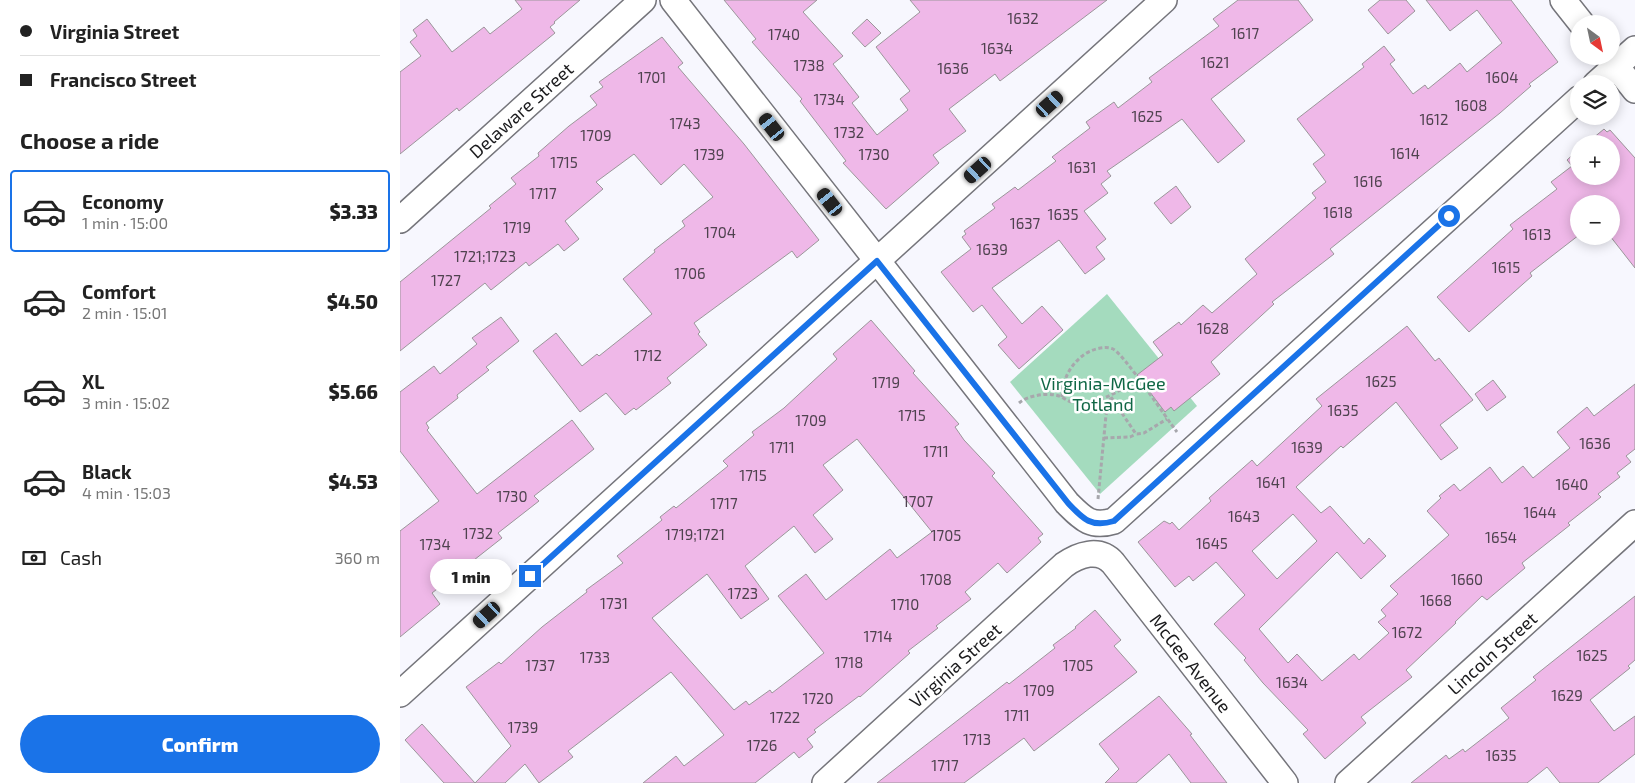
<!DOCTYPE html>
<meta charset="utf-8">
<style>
body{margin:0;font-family:"Exo 2",sans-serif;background:#f2f2f2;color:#222;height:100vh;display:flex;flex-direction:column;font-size:19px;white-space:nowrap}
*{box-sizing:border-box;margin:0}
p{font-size:16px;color:#767676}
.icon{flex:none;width:28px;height:28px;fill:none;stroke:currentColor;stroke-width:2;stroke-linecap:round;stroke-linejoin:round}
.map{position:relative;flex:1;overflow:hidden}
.sheet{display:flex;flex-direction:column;background:#fff;width:400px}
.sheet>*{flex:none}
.top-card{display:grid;align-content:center;height:110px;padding:0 20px;background:#fff}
.needle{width:32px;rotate:147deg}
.buttons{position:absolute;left:1170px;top:15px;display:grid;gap:10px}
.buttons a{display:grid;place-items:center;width:50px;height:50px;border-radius:50%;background:#fff;box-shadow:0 2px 12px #0003;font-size:25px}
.end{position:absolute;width:22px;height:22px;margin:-11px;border:6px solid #1a73e8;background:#fff;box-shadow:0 0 0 2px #fff}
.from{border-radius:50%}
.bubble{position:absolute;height:35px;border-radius:18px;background:#fff;box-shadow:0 2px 12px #0003;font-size:16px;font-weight:800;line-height:35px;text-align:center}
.car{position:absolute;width:15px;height:30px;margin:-15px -8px;border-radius:6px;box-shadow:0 0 4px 1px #0007;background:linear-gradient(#222 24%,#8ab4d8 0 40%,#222 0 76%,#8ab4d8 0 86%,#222 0)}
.top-card b{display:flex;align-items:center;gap:18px;height:48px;font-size:19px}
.top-card b+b{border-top:1px solid #e0e0e0}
.top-card i{width:12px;height:12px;background:#222}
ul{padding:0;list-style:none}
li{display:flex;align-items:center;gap:15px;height:82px;margin:0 10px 8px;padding:0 10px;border:2px solid transparent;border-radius:5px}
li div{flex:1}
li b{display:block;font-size:19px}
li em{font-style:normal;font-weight:800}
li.on{border-color:#1a73e8}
li>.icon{width:45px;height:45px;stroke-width:1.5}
h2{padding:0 20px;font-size:22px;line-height:60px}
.pay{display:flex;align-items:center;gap:12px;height:55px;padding:0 20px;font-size:19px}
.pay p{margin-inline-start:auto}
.primary-button{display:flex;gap:10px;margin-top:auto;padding:10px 20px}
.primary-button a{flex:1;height:58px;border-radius:30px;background:#1a73e8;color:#fff;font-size:20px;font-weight:800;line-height:58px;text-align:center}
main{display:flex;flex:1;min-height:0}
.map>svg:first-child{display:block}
</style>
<main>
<section class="sheet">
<div class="top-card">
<b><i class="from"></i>Virginia Street</b>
<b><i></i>Francisco Street</b>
</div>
<h2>Choose a ride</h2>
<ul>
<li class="on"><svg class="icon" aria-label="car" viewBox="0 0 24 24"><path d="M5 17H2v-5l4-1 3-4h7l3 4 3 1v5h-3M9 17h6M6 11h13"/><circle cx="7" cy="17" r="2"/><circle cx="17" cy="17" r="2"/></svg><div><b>Economy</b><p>1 min · 15:00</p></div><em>$3.33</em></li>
<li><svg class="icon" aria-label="car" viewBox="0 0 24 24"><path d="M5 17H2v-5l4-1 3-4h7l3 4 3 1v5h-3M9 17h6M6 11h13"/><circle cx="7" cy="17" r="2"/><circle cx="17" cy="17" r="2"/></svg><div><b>Comfort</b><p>2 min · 15:01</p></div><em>$4.50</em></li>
<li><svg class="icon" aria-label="car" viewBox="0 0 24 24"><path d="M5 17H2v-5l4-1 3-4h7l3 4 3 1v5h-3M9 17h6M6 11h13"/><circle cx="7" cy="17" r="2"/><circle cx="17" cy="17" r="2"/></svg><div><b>XL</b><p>3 min · 15:02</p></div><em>$5.66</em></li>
<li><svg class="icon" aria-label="car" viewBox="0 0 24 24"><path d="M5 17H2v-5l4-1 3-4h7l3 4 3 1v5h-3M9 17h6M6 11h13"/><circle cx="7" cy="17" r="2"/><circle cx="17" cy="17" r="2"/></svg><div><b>Black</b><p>4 min · 15:03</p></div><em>$4.53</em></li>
</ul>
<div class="pay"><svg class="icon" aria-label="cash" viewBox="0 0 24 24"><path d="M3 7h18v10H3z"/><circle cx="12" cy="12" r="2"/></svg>Cash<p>360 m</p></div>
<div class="primary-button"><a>Confirm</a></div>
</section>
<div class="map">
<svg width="1235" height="783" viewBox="0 0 1235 783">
<rect width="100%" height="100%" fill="#f7f7fe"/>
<polygon fill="#a4dbbe" points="707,294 797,406 700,494 610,382"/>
<g fill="#efb8e8" stroke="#9b969a" fill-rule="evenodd">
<polygon points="115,0 180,0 154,22 155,23 150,27 155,33 59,111 57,108 0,154 0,72 21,56 10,42 17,36 13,30 27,19 52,52 84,27 90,34 122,9"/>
<polygon points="324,0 417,0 403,12 443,56 433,64 459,97 452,103 477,135 508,110 500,99 510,91 476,47 520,12 510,0 707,0 600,81 595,74 549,109 566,131 533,155 539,163 486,209 443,163 446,161 400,101 402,99 352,42 356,39"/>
<polygon points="838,0 898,0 913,20 811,99 845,141 818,163 782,119 707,171 711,176 701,184 708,193 684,211 706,239 696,247 705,259 685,274 659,240 592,288 622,324 642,306 663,330 619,369 598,345 607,337 582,305 573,312 541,272 571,249 562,237 566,234 564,231 595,208 592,204 615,187 618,190 656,161 652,157 690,128 686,122 714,102 718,108 752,82 749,78 819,26 813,19"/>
<polygon points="980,0 1006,0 1015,11 988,34 968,10"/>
<polygon points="1026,0 1111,0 1158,62 1129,84 1131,86 1100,113 930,249 934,254 872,302 874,304 811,362 820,374 774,411 771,407 765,412 737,375 763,355 753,342 779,322 781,325 803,305 812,313 857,274 845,259 916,198 912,193 926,182 913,164 925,155 897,119 964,67 962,64 984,46 995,60 990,64 1013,94 1025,85 1028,89 1060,63 1067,72 1102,43 1077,10 1050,31"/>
<polygon points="467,19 481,33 465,47 452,33"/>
<polygon points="262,37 283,63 278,67 344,144 419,240 397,258 392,251 294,323 300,332 298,334 307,345 267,378 271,383 236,410 234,408 225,415 206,393 180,412 133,351 156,333 182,366 197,354 199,356 252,314 223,279 255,252 254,250 285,226 282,221 313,197 284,164 261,185 234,154 196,182 203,189 165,221 179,239 164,251 158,244 129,266 126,262 91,290 85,283 0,351 0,282 91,208 89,206 116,184 111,178 139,156 138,153 169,126 197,105 190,96 203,87 199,82"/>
<polygon points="1204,129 1207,132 1210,130 1235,158 1235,268 1210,236 1211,204 1179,204 1179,235 1130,273 1132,276 1069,332 1037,297 1113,229 1110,225 1157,189 1151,182 1172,166 1167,160 1179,149 1179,176 1211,176 1211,144 1186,144"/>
<polygon points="776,186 791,207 771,224 754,203"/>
<polygon points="101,317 119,341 86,367 89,370 57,395 58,398 26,423 29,428 27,430 77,494 172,420 194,449 134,496 139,501 98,533 102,538 32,593 40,604 0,637 0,531 39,501 0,451 0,392 34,366 40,374 77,344 72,338"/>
<path d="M471,320l44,51 -2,2 46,51 -4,3 9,13 31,33 -3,3 51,58 -5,4 3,4 -34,31 -9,-10 -33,29 6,7 -35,27 2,2 -30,23 2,2 -50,44 -1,-1 -45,34 2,2 -9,7 6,8 -14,11 -5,-6 -39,31h-112l33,-27 8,10 40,-31 -53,-63 -103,79 5,6 -34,26 -14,-19 -20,19h-61l-39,-43 17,-16 53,59 36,-37 -45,-59 33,-25 2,2 41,-37 45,-35 -1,-2 37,-27 -6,-7 45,-36 -2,-3 14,-11 2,2 52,-42 -5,-5 31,-26 -2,-3 32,-24 53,-49 -4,-5zM457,439l75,93 -35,26 -7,-9 -64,51 -20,-26 -28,22 46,57 -52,40 -2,-3 -21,15 -3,-4 -12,9 -82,-92 55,-44 34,45 28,-20 -24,-33 49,-40 21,27 18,-14 -20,-24 30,-25 -20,-25z"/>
<path d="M1007,326l28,35 4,-3 34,42 -33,25 18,23 -17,12 -45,-58 -53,46 -2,-2 -45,41 25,26 9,-7 34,38 5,-6 17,18 -25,23 -24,-27 -78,77 29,34 9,-9 25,27 32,-27 5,6 30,-27 -11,-11 8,-6 -5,-6 17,-16 -8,-8 59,-51 -22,-24 14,-13 -2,-2 15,-12 6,7 30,-24 12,16 21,-17 10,12 37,-30 -13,-16 30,-25 7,9 41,-32v65l-9,7 5,6 -14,11 3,4 -22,17 3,3 -33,26 2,2 -48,38 3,5 -38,32 -5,-4 -27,26 1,1 -50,47 6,7 -51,40 5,6 -41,36 -22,-25 5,-4 -45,-47 -19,-23 2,-2 -32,-34 31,-29 -29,-33 -23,19 -4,-5 -14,11 -37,-45 26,-21 6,3 2,-2 7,8 32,-29 -2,-3 43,-38 5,6 65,-60 -6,-7zM893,514l24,27 -40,38 -25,-28z"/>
<polygon points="1093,380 1106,397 1087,411 1075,394"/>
<polygon points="1235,596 1235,660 1228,666 1230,668 1190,700 1214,731 1235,716 1235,754 1198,783 1160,783 1147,767 1127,783 1011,783 1046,755 1049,759 1063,749 1065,752 1109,718 1101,708 1136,680 1133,677"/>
<polygon points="695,610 721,640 714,646 737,672 634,751 624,738 564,783 477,783 607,682 609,684 655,648 653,645 676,628 675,627"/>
<polygon points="759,696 792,734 790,735 827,783 791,783 769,754 736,783 705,783 719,769 699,744"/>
</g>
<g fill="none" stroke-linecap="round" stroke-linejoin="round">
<defs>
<g id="minor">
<path d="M273,0l394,503c16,16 24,25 47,18l465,-422"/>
<polyline points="1163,0 1182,24"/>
<polyline points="1208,56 1235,90"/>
<polyline points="1196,84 1235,49"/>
<polyline points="0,220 243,0"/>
<polyline points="0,694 764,0"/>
<path d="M425,783l239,-218c14,-10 35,-18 49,-2l172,220"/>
<polyline points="948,783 1235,523"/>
</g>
</defs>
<use href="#minor" stroke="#75757b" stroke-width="28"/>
<g stroke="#a7a7ac" stroke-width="3" stroke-dasharray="4 2.5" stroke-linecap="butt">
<path d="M662,397c1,-16 6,-29 19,-40 8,-7 23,-12 32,-8 11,5 53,69 64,83"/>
<polyline points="711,397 736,434 744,433 767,419"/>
<path d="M619,403c8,-7 25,-10 36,-8 8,1 13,8 22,8 24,0 41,-11 60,-24"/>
<polyline points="704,438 730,437 736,434"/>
<polyline points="698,499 706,415 711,397"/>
</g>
<use href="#minor" stroke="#fff" stroke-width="25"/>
</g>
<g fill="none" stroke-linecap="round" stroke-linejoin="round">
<path stroke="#1a73e8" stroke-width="6" d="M130,576l347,-315 191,242c15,16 23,25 46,18l335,-305"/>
</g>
<g text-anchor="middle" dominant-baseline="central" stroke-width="5" stroke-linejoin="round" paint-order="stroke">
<g font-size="15" fill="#4f424f">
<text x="623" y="18">1632</text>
<text x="845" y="33">1617</text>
<text x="384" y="34">1740</text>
<text x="597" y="48">1634</text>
<text x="815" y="62">1621</text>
<text x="409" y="65">1738</text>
<text x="553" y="68">1636</text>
<text x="252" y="77">1701</text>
<text x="1102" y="77">1604</text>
<text x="429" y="99">1734</text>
<text x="1071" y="105">1608</text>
<text x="747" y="116">1625</text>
<text x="1034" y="119">1612</text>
<text x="285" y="123">1743</text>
<text x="449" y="132">1732</text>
<text x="196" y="135">1709</text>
<text x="1005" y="153">1614</text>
<text x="309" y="154">1739</text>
<text x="474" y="154">1730</text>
<text x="164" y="162">1715</text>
<text x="682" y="167">1631</text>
<text x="968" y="181">1616</text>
<text x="143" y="193">1717</text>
<text x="938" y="212">1618</text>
<text x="663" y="214">1635</text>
<text x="625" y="223">1637</text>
<text x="117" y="227">1719</text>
<text x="320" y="232">1704</text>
<text x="1137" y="234">1613</text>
<text x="592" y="249">1639</text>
<text x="85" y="256">1721;1723</text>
<text x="1106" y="267">1615</text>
<text x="290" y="273">1706</text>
<text x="46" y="280">1727</text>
<text x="813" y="328">1628</text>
<text x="248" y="355">1712</text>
<text x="981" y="381">1625</text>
<text x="486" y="382">1719</text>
<text x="943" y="410">1635</text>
<text x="512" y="415">1715</text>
<text x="411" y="420">1709</text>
<text x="1195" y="443">1636</text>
<text x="382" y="447">1711</text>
<text x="907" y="447">1639</text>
<text x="536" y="451">1711</text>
<text x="353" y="475">1715</text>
<text x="871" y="482">1641</text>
<text x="1172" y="484">1640</text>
<text x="112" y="496">1730</text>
<text x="518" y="501">1707</text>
<text x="324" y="503">1717</text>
<text x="1140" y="512">1644</text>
<text x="844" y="516">1643</text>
<text x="78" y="533">1732</text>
<text x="295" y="534">1719;1721</text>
<text x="546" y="535">1705</text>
<text x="1101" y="537">1654</text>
<text x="812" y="543">1645</text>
<text x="35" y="544">1734</text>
<text x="536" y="579">1708</text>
<text x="1067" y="579">1660</text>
<text x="343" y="593">1723</text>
<text x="1036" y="600">1668</text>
<text x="214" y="603">1731</text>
<text x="505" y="604">1710</text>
<text x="1007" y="632">1672</text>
<text x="478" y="636">1714</text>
<text x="1192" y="655">1625</text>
<text x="195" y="657">1733</text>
<text x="449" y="662">1718</text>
<text x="140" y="665">1737</text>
<text x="678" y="665">1705</text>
<text x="892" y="682">1634</text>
<text x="639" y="690">1709</text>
<text x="1167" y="695">1629</text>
<text x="418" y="698">1720</text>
<text x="617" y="715">1711</text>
<text x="385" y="717">1722</text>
<text x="123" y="727">1739</text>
<text x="577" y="739">1713</text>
<text x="362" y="745">1726</text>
<text x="1101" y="755">1635</text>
<text x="545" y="765">1717</text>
</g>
<g font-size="18" fill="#1a1a1c" stroke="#fff">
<text transform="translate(121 110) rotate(-42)">Delaware Street</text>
<text transform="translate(1092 653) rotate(-42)">Lincoln Street</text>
<text transform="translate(791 663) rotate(52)">McGee Avenue</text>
<text transform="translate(555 665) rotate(-42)">Virginia Street</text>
</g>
<g font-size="18" fill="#106745" stroke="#fff">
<text x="703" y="383">Virginia-McGee<tspan x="703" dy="21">Totland</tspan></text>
</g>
</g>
</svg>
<div class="buttons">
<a><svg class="needle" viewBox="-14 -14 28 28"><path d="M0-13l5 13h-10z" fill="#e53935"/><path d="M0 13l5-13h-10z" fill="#767676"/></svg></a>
<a><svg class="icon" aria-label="layers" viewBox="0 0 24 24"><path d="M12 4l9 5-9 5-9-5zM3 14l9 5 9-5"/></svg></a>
<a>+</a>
<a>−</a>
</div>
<i class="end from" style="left:1049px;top:216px"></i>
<i class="end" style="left:130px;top:576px"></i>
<div class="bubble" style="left:30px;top:559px;width:82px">1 min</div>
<i class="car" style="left:650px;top:104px;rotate:48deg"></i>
<i class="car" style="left:372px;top:127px;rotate:322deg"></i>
<i class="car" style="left:578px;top:170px;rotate:228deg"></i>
<i class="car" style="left:430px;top:202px;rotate:322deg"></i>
<i class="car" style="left:87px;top:615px;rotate:228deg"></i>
</div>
</main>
